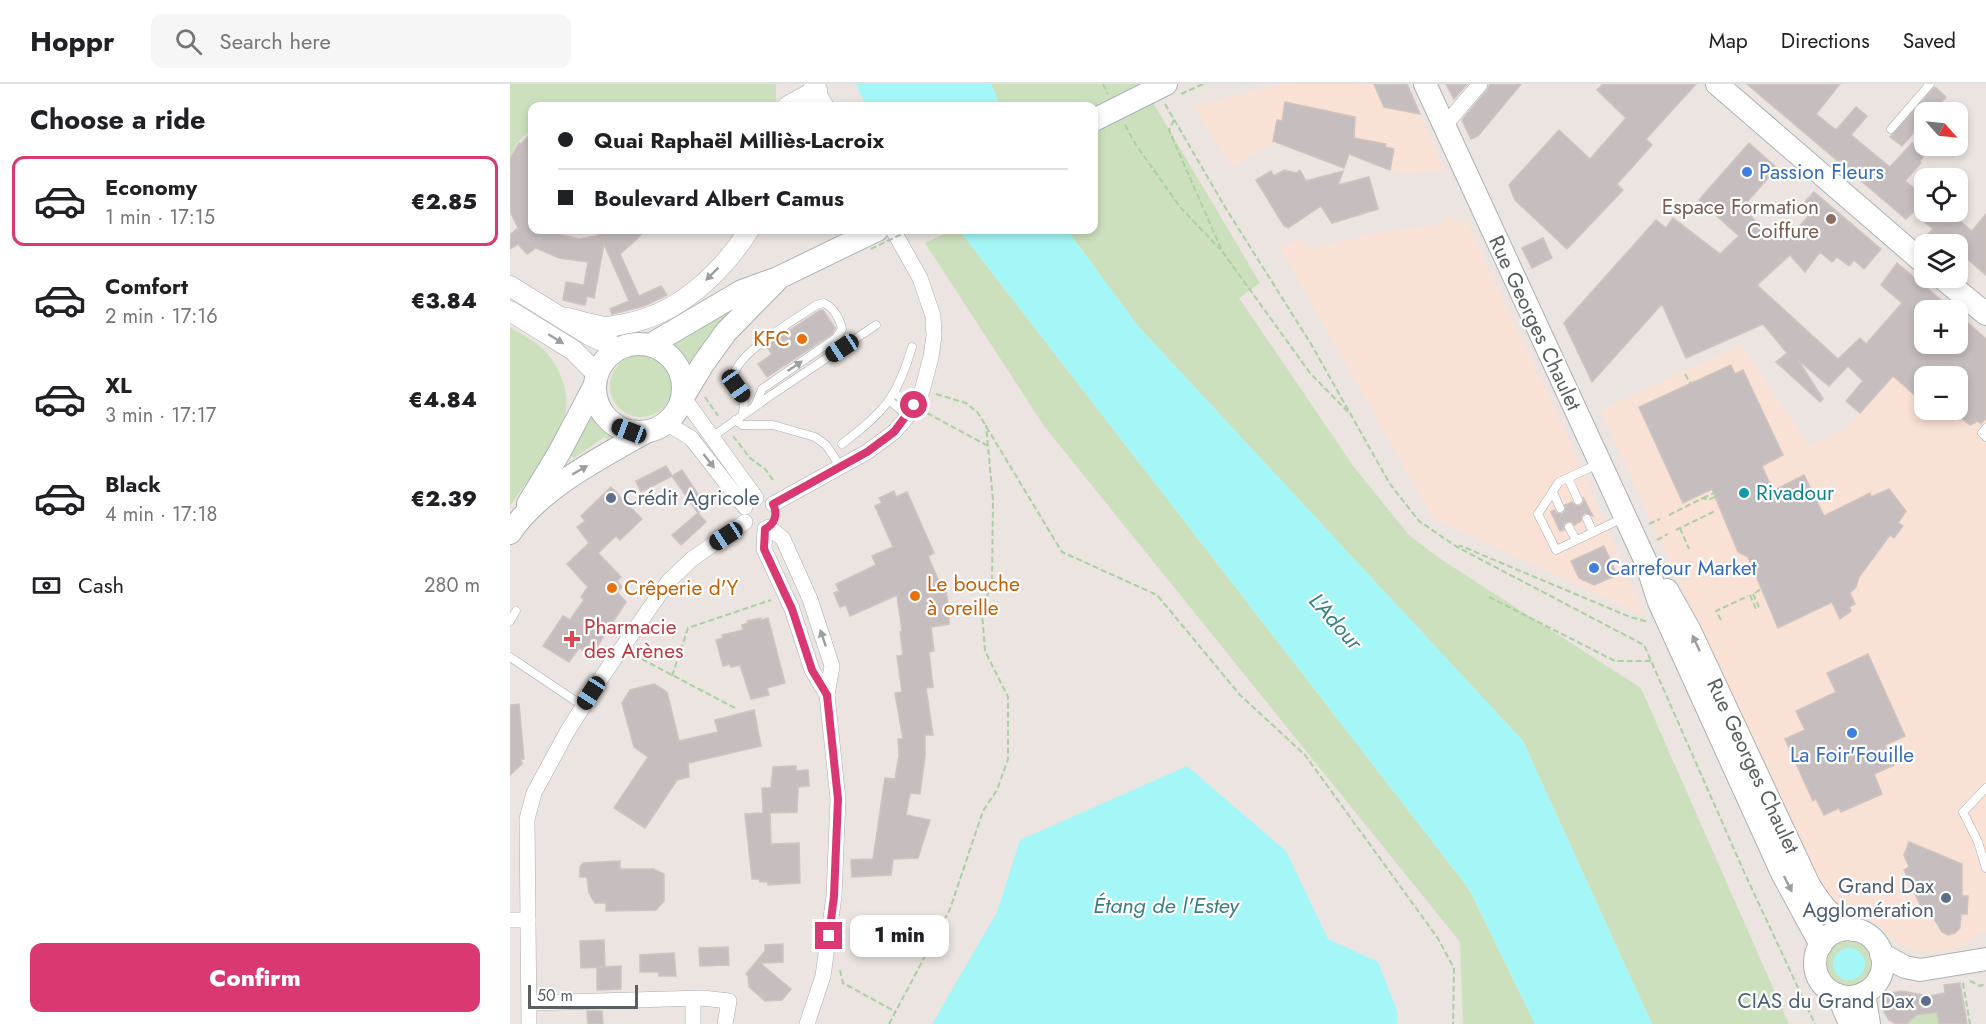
<!DOCTYPE html>
<meta charset="utf-8">
<style>
body{margin:0;font-family:Jost,sans-serif;background:#f6f6f6;color:#202124;height:100vh;display:flex;flex-direction:column;font-size:22px;white-space:nowrap}
*{box-sizing:border-box;margin:0}
p{font-size:20px;color:#757577}
.icon{flex:none;width:33px;height:33px;fill:none;stroke:currentColor;stroke-width:2;stroke-linecap:round;stroke-linejoin:round}
.map{position:relative;flex:1;overflow:hidden}
.details{display:flex;flex-direction:column;background:#fff;width:510px}
.details>*{flex:none}
.guide{position:absolute;left:18px;top:18px;width:570px;height:132px;border-radius:12px;box-shadow:0 3px 9px #0003;display:grid;align-content:center;height:132px;padding:0 30px;background:#fff}
.needle{width:39px;rotate:117deg}
.tools{position:absolute;left:1404px;top:18px;display:grid;gap:12px}
.tools a{display:grid;place-items:center;width:54px;height:54px;border-radius:12px;background:#fff;box-shadow:0 3px 9px #0003;font-size:30px}
.scale{position:absolute;left:18px;bottom:15px;width:110px;box-sizing:border-box;padding-left:6px;border:3px solid #595f60;border-top:0;font-size:16px;line-height:21px;white-space:nowrap;color:#595f60;-webkit-text-stroke:4px #fff;paint-order:stroke}
.end{position:absolute;width:27px;height:27px;margin:-14px;border:8px solid #d93873;background:#fff;box-shadow:0 0 0 3px #fff}
.from{border-radius:50%}
.bubble{position:absolute;height:42px;border-radius:12px;background:#fff;box-shadow:0 3px 9px #0003;font-size:20px;font-weight:800;line-height:42px;text-align:center}
.car{position:absolute;width:18px;height:36px;margin:-18px -9px;border-radius:8px;box-shadow:0 0 4px 2px #0007;background:linear-gradient(#222 24%,#8ab4d8 0 40%,#222 0 76%,#8ab4d8 0 86%,#222 0)}
.guide b{display:flex;align-items:center;gap:21px;height:57px;font-size:22px}
.guide b+b{border-top:2px solid #e0e0e0}
.guide i{width:15px;height:15px;background:#202124}
ul{padding:0;list-style:none}
li{display:flex;align-items:center;gap:18px;height:90px;margin:0 12px 9px;padding:0 18px;border:3px solid transparent;border-radius:12px}
li div{flex:1}
li b{display:block;font-size:22px}
li em{font-style:normal;font-weight:800}
li.selected{border-color:#d93873}
li>.icon{width:54px;height:54px;stroke-width:1.5}
h2{padding:0 30px;font-size:27px;line-height:72px}
.pay{display:flex;align-items:center;gap:15px;height:66px;padding:0 30px;font-size:22px}
.pay p{margin-inline-start:auto}
.action{display:flex;gap:12px;margin-top:auto;padding:12px 30px}
.action a{flex:1;height:69px;border-radius:12px;background:#d93873;color:#fff;font-size:24px;font-weight:800;line-height:69px;text-align:center}
header{display:flex;align-items:center;gap:36px;box-sizing:border-box;height:84px;padding:0 30px;background:#fff;border-bottom:2px solid #e0e0e0}
header strong{font-size:28px}
nav{display:flex;gap:33px;margin-inline-start:auto;font-size:21px}
.search{width:420px;height:54px;background:#f6f6f6;display:flex;align-items:center;gap:15px;box-sizing:border-box;padding:0 21px;border-radius:12px;color:#757577;font-size:22px}
main{display:flex;flex:1;min-height:0}
.map>svg:first-child{display:block}
</style>
<header>
<strong>Hoppr</strong>
<div class="search"><svg class="icon" aria-label="search" viewBox="0 0 24 24"><circle cx="10" cy="10" r="6"/><path d="M15 15l6 6"/></svg>Search here</div>
<nav><a>Map</a><a>Directions</a><a>Saved</a></nav>
</header>
<main>
<section class="details">
<h2>Choose a ride</h2>
<ul>
<li class="selected"><svg class="icon" aria-label="car" viewBox="0 0 24 24"><path d="M5 17H2v-5l4-1 3-4h7l3 4 3 1v5h-3M9 17h6M6 11h13"/><circle cx="7" cy="17" r="2"/><circle cx="17" cy="17" r="2"/></svg><div><b>Economy</b><p>1 min · 17:15</p></div><em>€2.85</em></li>
<li><svg class="icon" aria-label="car" viewBox="0 0 24 24"><path d="M5 17H2v-5l4-1 3-4h7l3 4 3 1v5h-3M9 17h6M6 11h13"/><circle cx="7" cy="17" r="2"/><circle cx="17" cy="17" r="2"/></svg><div><b>Comfort</b><p>2 min · 17:16</p></div><em>€3.84</em></li>
<li><svg class="icon" aria-label="car" viewBox="0 0 24 24"><path d="M5 17H2v-5l4-1 3-4h7l3 4 3 1v5h-3M9 17h6M6 11h13"/><circle cx="7" cy="17" r="2"/><circle cx="17" cy="17" r="2"/></svg><div><b>XL</b><p>3 min · 17:17</p></div><em>€4.84</em></li>
<li><svg class="icon" aria-label="car" viewBox="0 0 24 24"><path d="M5 17H2v-5l4-1 3-4h7l3 4 3 1v5h-3M9 17h6M6 11h13"/><circle cx="7" cy="17" r="2"/><circle cx="17" cy="17" r="2"/></svg><div><b>Black</b><p>4 min · 17:18</p></div><em>€2.39</em></li>
</ul>
<div class="pay"><svg class="icon" aria-label="cash" viewBox="0 0 24 24"><path d="M3 7h18v10H3z"/><circle cx="12" cy="12" r="2"/></svg>Cash<p>280 m</p></div>
<div class="action"><a>Confirm</a></div>
</section>
<div class="map">
<svg width="1476" height="940" viewBox="0 0 1476 940">
<rect width="100%" height="100%" fill="#ebe4e0"/>
<g fill="#fae1d6" fill-rule="evenodd">
<polygon points="770,0 896,0 935,87 889,89 839,70 834,84 768,59 757,62 722,83 684,23"/>
<polygon points="931,133 940,133 941,138 957,138 1062,363 1135,532 924,435 770,163 791,155 799,166 860,150 931,140"/>
<path d="M1448,229l28,25v593l-10,2 -10,13 -38,8 -12,-3 -23,-11 -12,-12 -17,-10 -16,-4 -24,-19 -78,-165 -145,-320 140,-65 68,101 37,-17 78,-89v4h34zM1414,292h34v34h-34z"/>
</g>
<g fill="#cde0be">
<polygon points="0,0 266,0 266,22 22,22 22,45 7,59 0,73"/>
<polygon points="481,0 632,0 750,199 729,214 844,383 899,451 932,476 1131,604 1279,940 1142,940 1013,657 628,242 557,146 584,146 584,22 490,22"/>
<polygon points="443,146 449,146 959,805 1025,940 953,940 950,858 534,342 415,159"/>
<polygon points="229,216 182,282 164,259"/>
<path d="M0,243c10,7 22,12 31,20 19,18 31,47 23,72 -7,24 -39,65 -54,87z"/>
<circle cx="131" cy="302" r="31"/>
<polygon points="81,332 88,332 97,344 107,350 99,357 94,353 64,374 60,371"/>
<path d="M1339,855l15,6 9,14c0,46 -60,30 -46,-4 4,-10 12,-14 22,-16z"/>
<polygon points="1407,928 1427,928 1429,940 1394,940 1402,936"/>
</g>
<g fill="#a4f7f6">
<polygon points="346,0 481,0 490,22 356,22"/>
<polygon points="449,146 557,146 628,242 1013,657 1142,940 1025,940 959,805"/>
<polygon points="677,682 776,767 818,855 868,878 888,929 887,940 422,940 487,828 510,756"/>
<circle cx="1339" cy="880" r="16"/>
</g>
<g fill="#c6bebe" stroke="#cec3bf" stroke-width="1.5">
<polygon points="864,0 897,0 910,30 874,23"/>
<polygon points="936,0 957,0 944,15"/>
<polygon points="980,0 1011,0 968,52 961,55 952,36 977,6"/>
<polygon points="1093,0 1186,0 1136,55 1142,61 1107,100 1113,106 1057,165 1005,116 999,101 1049,46 1080,75 1116,34 1087,6"/>
<polygon points="1237,0 1330,0 1306,30 1326,46 1346,23 1357,32 1341,51 1380,83 1402,59 1415,70 1410,77 1411,79 1395,97 1414,112 1414,128 1439,128 1462,147 1476,130 1476,191 1448,167 1448,160 1426,160 1416,152 1423,145 1403,128 1396,135"/>
<polygon points="1425,3 1436,13 1422,28 1414,28 1414,37 1392,62 1380,53"/>
<polygon points="775,18 845,33 844,54 876,60 875,63 884,65 880,86 839,70 834,84 763,57 767,36 772,37"/>
<polygon points="22,48 22,90 20,103 22,146 42,146 52,151 69,155 86,152 99,146 135,146 126,156 110,170 129,212 151,202 157,211 134,222 102,230 100,225 119,217 94,160 84,214 77,212 75,221 61,218 53,216 56,198 74,201 78,178 49,174 26,164 17,170 8,160 0,165 0,151 8,144 0,127 0,75 9,59 11,60"/>
<polygon points="1239,59 1267,84 1237,118 1245,123 1240,131 1261,156 1271,145 1280,153 1288,144 1301,129 1291,122 1304,108 1371,165 1354,185 1344,176 1339,182 1327,173 1322,178 1310,168 1295,188 1280,171 1247,201 1328,275 1350,254 1356,260 1392,219 1371,201 1387,179 1443,226 1414,226 1414,260 1448,260 1448,230 1476,255 1476,334 1471,340 1468,337 1460,341 1448,331 1448,292 1414,292 1414,319 1383,292 1350,329 1336,317 1353,297 1338,282 1319,302 1288,276 1313,315 1310,318 1266,278 1277,269 1253,240 1176,274 1152,220 1082,298 1054,239 1146,136 1156,144 1163,134 1210,170 1229,152 1189,116"/>
<polygon points="774,86 786,89 790,86 796,97 833,87 828,101 859,93 868,125 822,139 811,122 778,144 774,142 746,96 761,87 764,92"/>
<polygon points="1033,154 1042,174 1022,184 1012,164"/>
<polygon points="313,226 325,244 322,250 257,293 248,280 262,270 256,262 309,227"/>
<polygon points="1221,281 1225,290 1233,286 1273,371 1252,382 1263,407 1294,391 1314,432 1360,409 1361,413 1379,405 1396,427 1388,439 1393,442 1384,454 1380,451 1349,493 1346,503 1340,509 1345,520 1339,523 1341,527 1330,535 1322,518 1268,544 1238,473 1228,468 1202,405 1173,419 1129,323"/>
<polygon points="156,382 162,392 131,408 126,397"/>
<polygon points="172,386 196,422 188,429 162,392"/>
<polygon points="101,403 132,435 110,456 106,452 88,469 111,493 107,497 112,503 107,508 116,518 81,572 69,564 59,578 33,562 53,532 60,536 74,516 71,513 78,503 57,480 79,459 67,443 75,437 71,432"/>
<polygon points="384,407 386,413 397,408 424,469 418,472 430,500 435,500 439,526 439,540 421,543 424,567 419,568 423,603 416,604 423,651 415,651 415,672 410,710 400,709 396,731 420,736 408,774 383,775 381,791 342,793 341,776 363,775 375,694 385,695 389,671 388,655 393,655 385,609 392,608 387,572 393,571 390,548 392,547 387,511 340,532 336,521 330,523 324,509 329,507 326,500 366,481 362,472 383,463 365,422 372,419 369,414"/>
<polygon points="1073,413 1083,432 1075,429 1072,432 1071,437 1064,441 1062,438 1057,438 1054,440 1054,446 1050,447 1041,428 1044,426 1047,429 1052,430 1055,427 1055,421 1062,418 1067,422 1071,421 1074,417"/>
<polygon points="188,429 196,438 171,461 162,451"/>
<polygon points="1094,462 1107,491 1084,501 1069,494 1061,477"/>
<polygon points="251,534 251,536 258,534 275,599 257,604 259,611 241,615 230,581 221,583 220,580 213,582 206,556 213,554 212,551 233,546 232,541 238,539 237,537"/>
<polygon points="1358,570 1395,652 1375,661 1384,681 1364,690 1372,710 1331,728 1329,724 1314,731 1306,715 1303,717 1275,655 1295,646 1286,627 1326,608 1317,589"/>
<polygon points="144,600 157,608 169,657 208,648 205,636 244,626 251,662 178,679 179,693 167,696 135,744 104,724 138,673 124,663 112,619 120,606"/>
<polygon points="9,620 14,675 11,675 12,680 0,691 0,621"/>
<polygon points="286,682 286,687 298,686 299,702 288,703 287,728 260,729 261,760 289,759 290,799 258,801 258,798 250,798 249,795 242,795 235,730 253,729 252,704 261,704 263,683"/>
<polygon points="1399,758 1452,780 1452,812 1458,812 1457,830 1451,830 1450,844 1445,849 1438,851 1432,848 1422,831 1416,833 1394,786 1399,783 1394,771"/>
<polygon points="110,777 110,785 143,785 154,790 154,817 146,826 96,827 96,819 85,819 79,809 77,793 70,793 70,783 73,779"/>
<polygon points="94,856 95,883 71,884 70,857"/>
<polygon points="273,860 273,878 250,879 281,905 272,916 255,917 239,903 238,892 236,890 255,867 255,861"/>
<polygon points="218,863 219,881 190,882 189,864"/>
<polygon points="164,869 166,892 149,892 149,888 130,888 130,871"/>
<polygon points="111,882 111,905 87,906 87,883"/>
<polygon points="1450,899 1457,940 1429,940 1427,928 1406,931 1398,939 1386,940 1379,936 1374,928 1372,918 1382,909 1391,907 1419,912 1435,909 1434,901"/>
<polygon points="77,927 92,927 93,940 78,940"/>
</g>
<g fill="none" stroke-linecap="round" stroke-linejoin="round">
<defs>
<g id="service">
<polyline points="1381,45 1420,0"/>
<polyline points="384,309 404,321"/>
<polyline points="380,317 398,332"/>
<path d="M233,331c0,-6 2,-14 0,-19 -3,-7 -10,-12 -9,-21 5,-24 63,-56 82,-70l8,-2c10,5 16,16 18,26l-6,9 -74,51 -7,17"/>
<polyline points="225,336 232,341 263,341 305,353 316,361 330,382"/>
<polyline points="1476,344 1472,349 1476,353"/>
<polyline points="202,353 260,312 366,241"/>
<path d="M332,360c42,-32 55,-46 70,-97"/>
<polyline points="1088,380 1049,398 1028,430 1046,466 1113,434"/>
<polyline points="1058,394 1068,416"/>
<polyline points="1043,408 1050,424"/>
<polyline points="1077,435 1083,448"/>
<polyline points="1059,443 1066,456"/>
<polyline points="0,537 6,527"/>
<polyline points="0,573 73,622"/>
<polyline points="1476,704 1453,728 1468,758 1476,784"/>
</g>
<g id="minor">
<polyline points="307,6 316,22"/>
<polyline points="934,42 970,0"/>
<polyline points="173,313 246,414"/>
<polyline points="156,339 181,354 235,423"/>
<polyline points="263,420 357,368 384,348 398,332 412,307 421,273 424,252 423,232 410,194 383,146"/>
<polyline points="259,443 273,455 300,515 322,582 317,611 328,715 324,812 313,892 297,940"/>
<polyline points="255,445 254,465 282,525 302,586 317,611"/>
<polyline points="0,836 18,836"/>
<polyline points="183,915 183,940"/>
<polyline points="19,919 192,914 219,917 215,940"/>
<polyline points="19,940 17,735 24,709 57,648 89,597 158,498 182,475 235,438"/>
</g>
<g id="tertiary">
<polyline points="278,22 307,6 304,0"/>
<polyline points="0,202 79,251 108,264"/>
<polyline points="0,227 63,266 87,290"/>
<path d="M50,233c15,2 30,8 45,10 6,0 13,-2 19,-3 52,-8 98,-51 125,-94"/>
</g>
<g id="secondary">
<polyline points="915,0 1136,478 1149,518 1272,789 1311,861"/>
<polyline points="1207,0 1414,179"/>
<polyline points="640,8 656,0"/>
<polyline points="1432,194 1476,230"/>
<circle cx="129" cy="304" r="44"/>
<polyline points="140,261 232,207 268,194 367,146"/>
<polyline points="173,313 193,280 216,248 267,196"/>
<polyline points="18,420 49,369 85,301"/>
<path d="M0,449c29,-44 90,-75 136,-101"/>
<path d="M1157,506l23,41 119,254c13,21 22,32 44,45"/>
<circle cx="1339" cy="879" r="34"/>
<polyline points="1371,870 1395,883 1410,886 1476,875"/>
<polyline points="1354,909 1359,940"/>
<polyline points="1328,911 1340,940"/>
</g>
</defs>
<use href="#service" stroke="#aaaeb0" stroke-width="9"/>
<use href="#minor" stroke="#aaaeb0" stroke-width="16"/>
<use href="#tertiary" stroke="#aaaeb0" stroke-width="21"/>
<use href="#secondary" stroke="#abb1b3" stroke-width="24"/>
<g stroke="#a9cfa2" stroke-width="2" stroke-dasharray="6 3" stroke-linecap="butt">
<polyline points="593,0 598,10"/>
<polyline points="671,10 693,0"/>
<polyline points="655,20 715,123 801,260 880,400 909,437 947,463 1134,561 1235,790 1305,940"/>
<polyline points="664,36 659,46 712,167 800,289 840,330"/>
<polyline points="615,41 626,61 670,123 710,165"/>
<polyline points="1175,290 1181,300"/>
<polyline points="426,310 456,319 468,329 552,468 647,511 730,611 795,671 927,853 944,884 943,940"/>
<polyline points="195,313 208,332"/>
<polyline points="417,329 478,362"/>
<polyline points="223,352 240,374 256,386 263,396"/>
<polyline points="1193,414 1213,405"/>
<polyline points="1159,431 1193,414 1198,416 1205,413"/>
<polyline points="1139,440 1150,435"/>
<polyline points="1170,444 1179,465"/>
<polyline points="1166,446 1205,427"/>
<polyline points="1147,456 1158,450"/>
<polyline points="947,463 951,462 1120,533 1139,538"/>
<polyline points="1245,509 1251,505"/>
<polyline points="1243,510 1249,523"/>
<polyline points="1240,511 1246,525"/>
<polyline points="979,513 1105,577 1141,577"/>
<polyline points="1211,536 1206,527 1238,512"/>
<polyline points="124,571 225,624"/>
<polyline points="162,592 178,544 261,516"/>
<polyline points="330,886 333,899 386,928"/>
<polyline points="1460,897 1470,902 1476,900"/>
<polyline points="1453,899 1460,940"/>
<polyline points="379,940 440,825 473,727 487,706 498,675 498,613 475,567 472,529 482,496 483,416 476,341"/>
</g>
<use href="#service" stroke="#fff" stroke-width="8"/>
<use href="#minor" stroke="#fff" stroke-width="15"/>
<use href="#tertiary" stroke="#fff" stroke-width="20"/>
<use href="#secondary" stroke="#fff" stroke-width="22"/>
<defs>
<polyline id="secondary-bridge" points="584,36 640,8"/>
</defs>
<use href="#secondary-bridge" stroke="#abb1b3" stroke-width="24" stroke-linecap="butt"/>
<polyline stroke="#a9cfa2" stroke-width="2" stroke-dasharray="6 3" stroke-linecap="butt" points="361,165 400,146"/>
<use href="#secondary-bridge" stroke="#fff" stroke-width="22"/>
</g>
<defs><path id="oneway-solid" d="M-6-.8H1V-3.2L6.5 0L1 3.2V.8H-6Z" transform="scale(1.5)"/></defs>
<g fill="#9b9fa0">
<use href="#oneway-solid" transform="translate(202 190) rotate(135)"/>
<use href="#oneway-solid" transform="translate(46 255) rotate(32)"/>
<use href="#oneway-solid" transform="translate(285 282) rotate(-34)"/>
<use href="#oneway-solid" transform="translate(199 377) rotate(52)"/>
<use href="#oneway-solid" transform="translate(70 386) rotate(-30)"/>
<use href="#oneway-solid" transform="translate(313 554) rotate(-109)"/>
<use href="#oneway-solid" transform="translate(1186 559) rotate(-115)"/>
<use href="#oneway-solid" transform="translate(1278 800) rotate(63)"/>
</g>
<g fill="none" stroke-linecap="round" stroke-linejoin="round">
<path stroke="#d93873" stroke-width="8" d="M319,852l5,-40 4,-97 -11,-104 -15,-25 -20,-61 -28,-60 1,-20c10,-5 13,-15 8,-25l94,-52 27,-20 20,-27"/>
</g>
<g fill="#3f7fe0" stroke="#fff" stroke-width="2">
<circle cx="1237" cy="88" r="6"/>
<circle cx="1084" cy="484" r="6"/>
<circle cx="1342" cy="649" r="6"/>
</g>
<circle fill="#8d6e63" stroke="#fff" stroke-width="2" cx="1321" cy="135" r="6"/>
<g fill="#e8710a" stroke="#fff" stroke-width="2">
<circle cx="292" cy="255" r="6"/>
<circle cx="102" cy="504" r="6"/>
<circle cx="405" cy="512" r="6"/>
</g>
<circle fill="#0f9aa8" stroke="#fff" stroke-width="2" cx="1234" cy="409" r="6"/>
<g fill="#5c6f8a" stroke="#fff" stroke-width="2">
<circle cx="101" cy="414" r="6"/>
<circle cx="1436" cy="814" r="6"/>
<circle cx="1416" cy="917" r="6"/>
</g>
<path fill="#e0444e" stroke="#fff" stroke-width="2" d="M59 546h6v6h6v6h-6v6h-6v-6h-6v-6h6z"/>
<g text-anchor="middle" dominant-baseline="central" stroke-width="4.5" stroke-linejoin="round" paint-order="stroke">
<g font-size="21" fill="#366cbe" stroke="#fff" text-anchor="start">
<text x="1249" y="88">Passion Fleurs</text>
<text x="1096" y="484">Carrefour Market</text>
<text x="1342" y="671" text-anchor="middle">La Foir'Fouille</text>
</g>
<g font-size="21" fill="#785e54" stroke="#fff" text-anchor="end">
<text x="1309" y="123">Espace Formation<tspan x="1309" dy="24">Coiffure</tspan></text>
</g>
<g font-size="21" fill="#595f60" stroke="#fff">
<text transform="translate(1025 239) rotate(65)">Rue Georges Chaulet</text>
<text transform="translate(1243 682) rotate(65)">Rue Georges Chaulet</text>
</g>
<g font-size="21" fill="#c56008" stroke="#fff" text-anchor="start">
<text x="280" y="255" text-anchor="end">KFC</text>
<text x="417" y="500">Le bouche<tspan x="417" dy="24">à oreille</tspan></text>
<text x="114" y="504">Crêperie d'Y</text>
</g>
<g font-size="21" fill="#0d838f" stroke="#fff" text-anchor="start">
<text x="1246" y="409">Rivadour</text>
</g>
<g font-size="21" fill="#4e5e75" stroke="#fff" text-anchor="end">
<text x="113" y="414" text-anchor="start">Crédit Agricole</text>
<text x="1424" y="802">Grand Dax<tspan x="1424" dy="24">Agglomération</tspan></text>
<text x="1404" y="917">CIAS du Grand Dax</text>
</g>
<g font-size="21" fill="#be3a42" stroke="#fff" text-anchor="start">
<text x="74" y="543">Pharmacie<tspan x="74" dy="24">des Arènes</tspan></text>
</g>
<g font-size="22" font-style="italic" fill="#398085" stroke="#fff">
<text transform="translate(826 537) rotate(48)">L'Adour</text>
<text x="656" y="821">Étang de l'Estey</text>
</g>
</g>
</svg>
<div class="tools">
<a><svg class="needle" viewBox="-14 -14 28 28"><path d="M0-13l5 13h-10z" fill="#e53935"/><path d="M0 13l5-13h-10z" fill="#757577"/></svg></a>
<a><svg class="icon" aria-label="locate" viewBox="0 0 24 24"><circle cx="12" cy="12" r="6"/><path d="M12 2v4M12 18v4M2 12h4M18 12h4"/></svg></a>
<a><svg class="icon" aria-label="layers" viewBox="0 0 24 24"><path d="M12 4l9 5-9 5-9-5zM3 14l9 5 9-5"/></svg></a>
<a>+</a>
<a>−</a>
</div>
<div class="scale">50 m</div>
<i class="end from" style="left:404px;top:321px"></i>
<i class="end" style="left:319px;top:852px"></i>
<div class="bubble" style="left:340px;top:831px;width:99px">1 min</div>
<i class="car" style="left:332px;top:264px;rotate:237deg"></i>
<i class="car" style="left:226px;top:302px;rotate:145deg"></i>
<i class="car" style="left:119px;top:347px;rotate:291deg"></i>
<i class="car" style="left:216px;top:452px;rotate:237deg"></i>
<i class="car" style="left:81px;top:609px;rotate:213deg"></i>
<div class="guide">
<b><i class="from"></i>Quai Raphaël Milliès-Lacroix</b>
<b><i></i>Boulevard Albert Camus</b>
</div>
</div>
</main>
